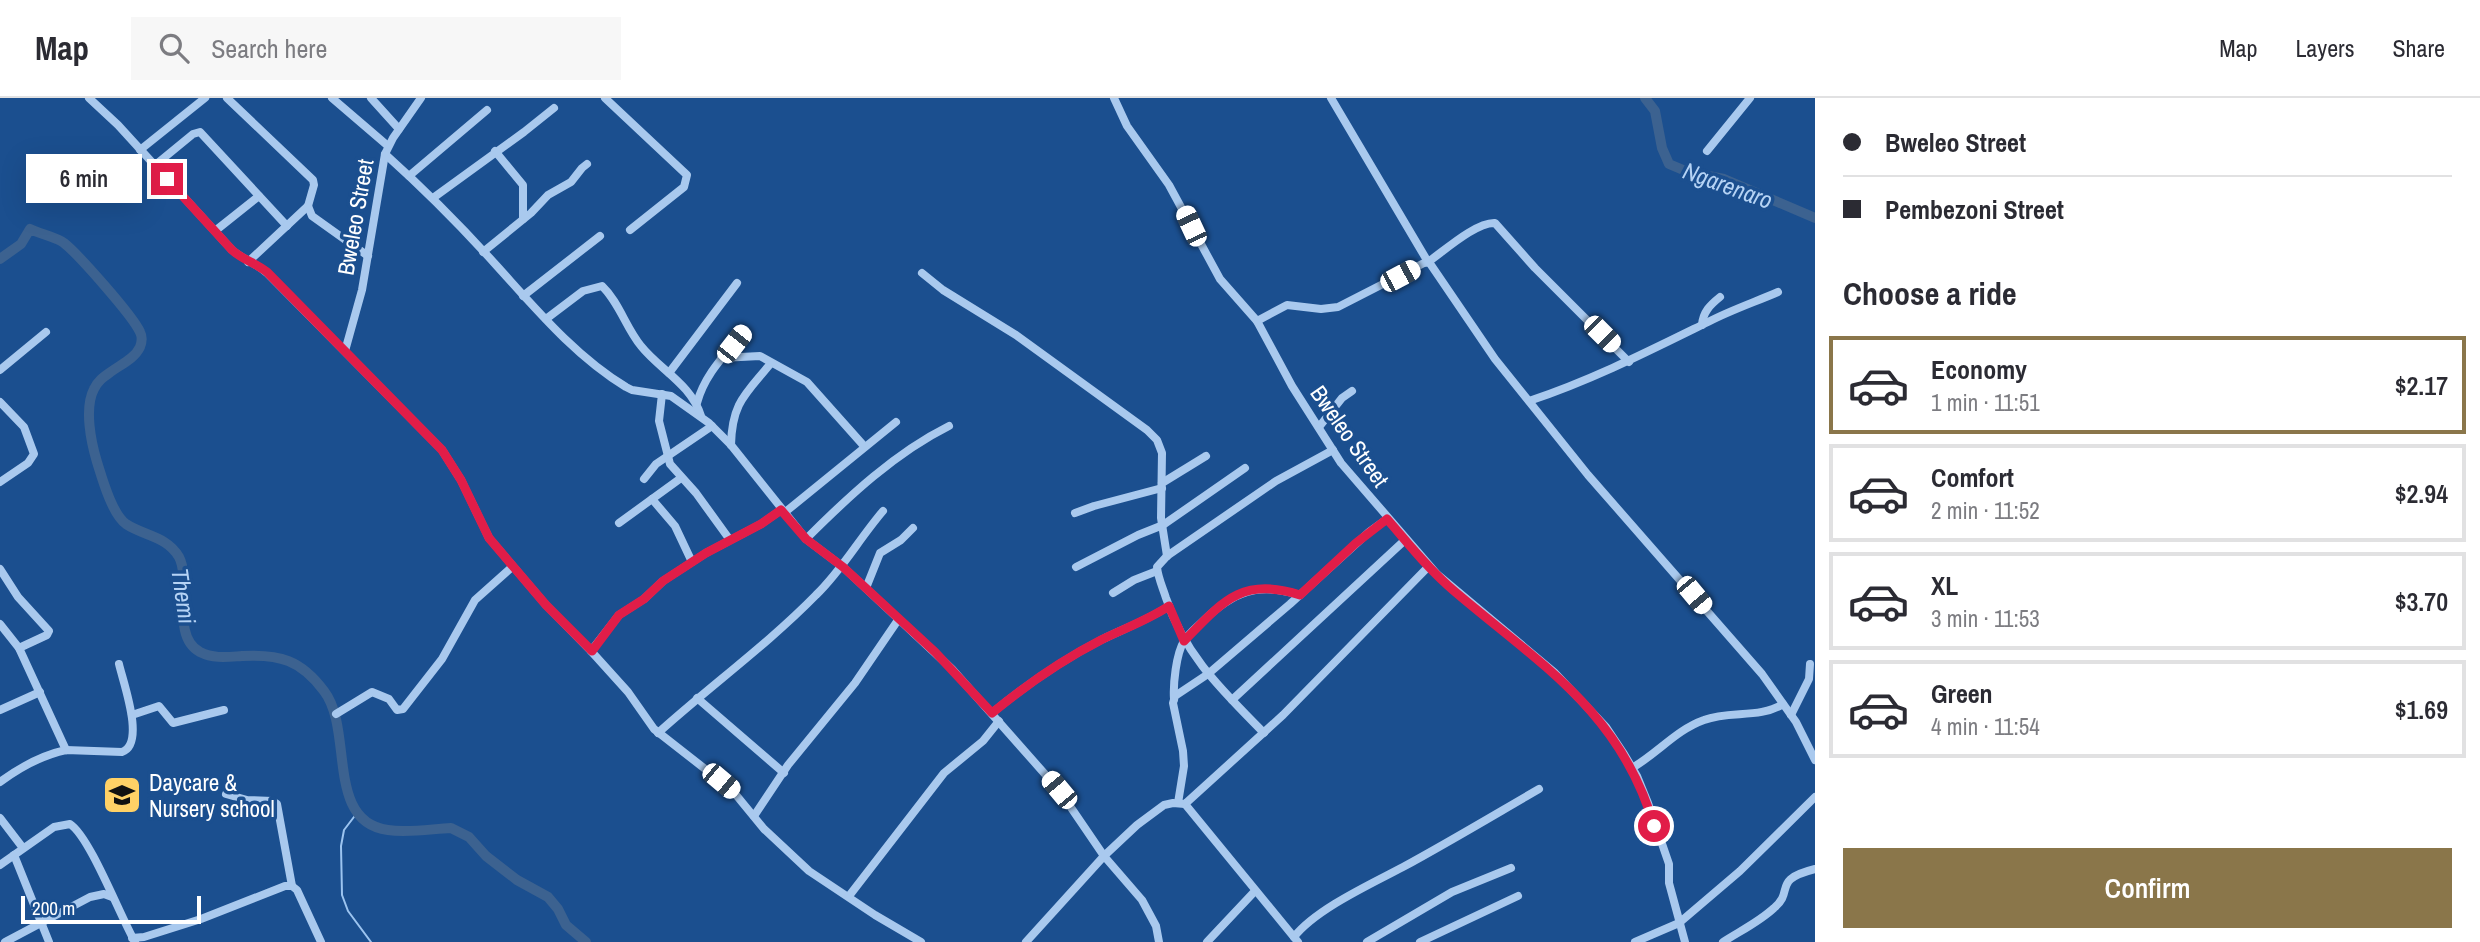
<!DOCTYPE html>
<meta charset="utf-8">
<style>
body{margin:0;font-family:"Archivo Narrow",sans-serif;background:#f7f7f7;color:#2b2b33;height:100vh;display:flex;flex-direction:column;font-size:26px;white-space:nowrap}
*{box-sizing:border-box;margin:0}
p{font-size:23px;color:#7c7c81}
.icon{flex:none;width:38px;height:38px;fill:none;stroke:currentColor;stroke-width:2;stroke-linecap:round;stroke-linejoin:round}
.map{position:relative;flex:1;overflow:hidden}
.side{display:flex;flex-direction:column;background:#fff;width:665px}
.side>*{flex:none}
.banner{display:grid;align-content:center;height:154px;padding:0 28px;background:#fff}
.scale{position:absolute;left:21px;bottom:18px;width:180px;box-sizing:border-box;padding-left:7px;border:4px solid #fff;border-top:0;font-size:19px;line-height:24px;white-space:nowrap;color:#fff;-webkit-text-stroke:5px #1b4f8f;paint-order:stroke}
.end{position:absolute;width:32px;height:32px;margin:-16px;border:9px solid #e11d48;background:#fff;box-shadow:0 0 0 4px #fff}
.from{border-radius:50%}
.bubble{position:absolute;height:49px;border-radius:0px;background:#fff;box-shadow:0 7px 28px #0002;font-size:23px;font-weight:600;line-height:49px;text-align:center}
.car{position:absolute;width:21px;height:42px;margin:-21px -10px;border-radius:9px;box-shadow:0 0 5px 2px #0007;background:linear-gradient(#fff 24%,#345 0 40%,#fff 0 76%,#345 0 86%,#fff 0)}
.banner b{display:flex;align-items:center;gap:24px;height:66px;font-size:26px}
.banner b+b{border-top:2px solid #e1e1e2}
.banner i{width:18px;height:18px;background:#2b2b33}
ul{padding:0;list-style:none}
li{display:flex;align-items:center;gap:21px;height:98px;margin:0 14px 10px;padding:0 14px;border:4px solid #e1e1e2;border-radius:0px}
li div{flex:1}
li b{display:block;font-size:26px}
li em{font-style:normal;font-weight:600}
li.current{border-color:#8a764a}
li>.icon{width:63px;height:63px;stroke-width:1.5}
h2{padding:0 28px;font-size:32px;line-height:84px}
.cta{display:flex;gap:14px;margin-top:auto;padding:14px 28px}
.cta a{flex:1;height:80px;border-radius:0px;background:#8a764a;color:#fff;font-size:28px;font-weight:600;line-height:80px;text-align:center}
header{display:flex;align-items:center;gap:42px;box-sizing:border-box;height:98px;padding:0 35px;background:#fff;border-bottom:2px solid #e1e1e2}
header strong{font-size:33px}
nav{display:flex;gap:38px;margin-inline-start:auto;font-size:24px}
.search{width:490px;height:63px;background:#f7f7f7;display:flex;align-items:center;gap:18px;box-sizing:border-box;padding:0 24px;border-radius:0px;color:#7c7c81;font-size:26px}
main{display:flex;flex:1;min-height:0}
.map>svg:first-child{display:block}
</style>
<header>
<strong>Map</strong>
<div class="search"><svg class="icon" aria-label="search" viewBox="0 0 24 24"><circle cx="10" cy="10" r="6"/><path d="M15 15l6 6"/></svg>Search here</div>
<nav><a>Map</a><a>Layers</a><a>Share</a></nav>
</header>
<main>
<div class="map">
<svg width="1815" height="844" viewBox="0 0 1815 844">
<rect width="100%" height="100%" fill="#1b4f8f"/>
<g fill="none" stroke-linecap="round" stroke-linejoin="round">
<polyline stroke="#9cc4f0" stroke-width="2" points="357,715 344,732 341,748 342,797 348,813 371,844"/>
<g stroke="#3c6290" stroke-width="10">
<polyline points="1645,0 1655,13 1662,50 1669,66 1688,74 1724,81 1815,120"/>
<path d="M0,161l21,-15 9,-15c10,5 26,8 34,14 14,11 69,73 76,89 2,4 2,10 0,15 -5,11 -18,17 -28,24 -7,5 -14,9 -18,18 -10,19 -3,53 3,73 5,16 15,52 29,62 18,12 41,12 53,33 13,25 -9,79 21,95 14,7 27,5 42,4 38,-2 59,4 82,35 30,39 1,131 64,139 20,3 43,-1 63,-2l18,9 17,19 31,24 31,17 10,12 8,16 20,17"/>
</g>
<g stroke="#a9c9ee" stroke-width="8">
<path d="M89,0l29,27 114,125c12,10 24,13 35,23l175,177 19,30 28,58 57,67 45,46 37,41 26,37 78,61 32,39 45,42 66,44 46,27"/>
<polyline points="227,0 313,82 314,87 308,108 312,118 368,158"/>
<polyline points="332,0 388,48"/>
<polyline points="371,0 399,31"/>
<polyline points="605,0 687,77 684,89 630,132"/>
<polyline points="1114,0 1127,28 1169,87 1220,181 1257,223 1292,288 1341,365 1437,476 1554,574 1606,629 1624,656 1637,678 1648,705 1669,766 1669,785 1685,844"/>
<path d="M1331,0l97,164c16,-11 48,-40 67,-39l40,45 94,94"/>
<polyline points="140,52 205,0"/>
<polyline points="495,53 523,87 523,121"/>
<polyline points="1707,53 1750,0"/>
<path d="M385,56c39,35 76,72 111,111 40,44 79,91 130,122l6,3 39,6 38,27 22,22 75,94 37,28 109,102 107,121 45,66 38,44 14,26 3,16"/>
<polyline points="154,68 193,36 200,34 287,128"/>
<polyline points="409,78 487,12"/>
<polyline points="433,100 524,34 554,10"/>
<polyline points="215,133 259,98"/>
<polyline points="483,154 531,115 548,97 571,84 582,70 587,66"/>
<polyline points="248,164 308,108"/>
<polyline points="922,175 943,192 1016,237 1147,332 1157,342 1162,355 1161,420 1167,458"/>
<polyline points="523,198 600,138"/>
<path d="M546,221l37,-28 19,-5c17,16 24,42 39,60 19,24 50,38 60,70"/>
<polyline points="1257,223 1287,207 1321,211 1338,209 1424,165 1429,164 1495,261 1588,377 1762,576 1796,624 1815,662"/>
<path d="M1702,227c1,-13 8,-20 18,-28"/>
<polyline points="345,253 362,192 385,56 393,40 421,0"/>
<polyline points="721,260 760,258 807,284 864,348"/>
<polyline points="0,272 46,234"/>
<polyline points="669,275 737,185"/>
<polyline points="662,296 659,323 670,366 696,395 730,442"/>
<path d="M1529,303c63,-21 120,-50 179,-79 23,-12 47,-20 70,-30"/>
<polyline points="0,304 24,329 34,356 28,365 0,384"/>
<path d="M697,305c8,-30 30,-50 48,-73"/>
<polyline points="1319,329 1342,300 1352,293"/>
<path d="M731,347c1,-43 15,-51 40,-82"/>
<polyline points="644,381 656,366 712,328"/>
<polyline points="1162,385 1206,358"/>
<polyline points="652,401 675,428 692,464"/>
<polyline points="784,415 896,324"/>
<polyline points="1075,415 1094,408 1162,390"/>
<polyline points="619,425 681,380"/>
<path d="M806,441c43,-43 89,-86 143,-113"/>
<polyline points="1076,469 1138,437 1163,427 1245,370"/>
<polyline points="0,471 18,499 49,533 47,537 19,550"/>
<polyline points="866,490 880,455 901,442 913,430"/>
<polyline points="1113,495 1134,482 1157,473"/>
<polyline points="0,526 19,550 66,652"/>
<polyline points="591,553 619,517 644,501 663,483 706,455 761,426 781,412"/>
<polyline points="697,600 784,675"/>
<path d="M1174,601c-1,-14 2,-45 10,-58 4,-7 13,-14 19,-20 31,-30 55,-39 97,-26"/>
<polyline points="1232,602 1405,442"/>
<polyline points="0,612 40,594"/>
<path d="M992,615c34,-28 70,-53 109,-73 22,-11 47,-20 68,-34"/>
<polyline points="336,616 372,594 389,601 397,612 403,611 442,561 475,502 512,469"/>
<polyline points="132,617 159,608 173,625 224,612"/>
<polyline points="1791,617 1809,581 1810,566"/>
<path d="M658,635c52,-47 109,-88 158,-138 26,-25 43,-56 67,-84"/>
<path d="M1264,635c-41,-42 -79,-77 -98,-135 -3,-10 -8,-20 -9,-31l10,-11 109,-75 57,-31"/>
<path d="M1632,670c26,-15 44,-38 72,-48 26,-10 55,-1 79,-16"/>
<path d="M0,684c19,-14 43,-27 66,-32l56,2c24,-8 1,-70 -3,-88"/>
<polyline points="226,696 247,702 272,703 277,706 292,788"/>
<polyline points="1178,705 1184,668 1183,653 1173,605 1175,598 1208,576 1290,506 1369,434 1387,421"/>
<polyline points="1185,706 1298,844"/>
<polyline points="754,718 788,667 855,585 898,522"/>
<polyline points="0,720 23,750"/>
<polyline points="14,757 49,844"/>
<path d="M0,767l54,-38 16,-3c20,13 50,92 65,118"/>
<polyline points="849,798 944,675 983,643 999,623"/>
<path d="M1294,839c22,-28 77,-53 109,-70 46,-25 91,-52 136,-78"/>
<polyline points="132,840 144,839 201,821 285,788 292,788 297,792 321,844"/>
<polyline points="5,844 90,799 104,796 112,799"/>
<polyline points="1026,844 1104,758 1137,727 1164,707 1173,705 1185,706 1283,617 1429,468"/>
<polyline points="1207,844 1255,793"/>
<polyline points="1367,844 1452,794 1511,770"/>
<polyline points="1420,844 1518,798"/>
<polyline points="1635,844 1679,825 1740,773 1815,699"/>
<path d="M1723,844c17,-11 36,-20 51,-34 21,-17 -3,-28 41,-39"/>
</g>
</g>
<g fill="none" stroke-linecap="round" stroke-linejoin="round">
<path stroke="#e11d48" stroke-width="9" d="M167,81l65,71c11,10 24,13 35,22l175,178 19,30 28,58 57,67 46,46 27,-36 25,-16 19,-18 43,-28 55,-29 20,-14 25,29 37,28 92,85 57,61c34,-28 70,-53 109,-73 22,-11 47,-20 68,-34l15,35c38,-39 58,-65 116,-46l56,-52 31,-24c21,24 41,50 66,71 84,72 168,121 201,236"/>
</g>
<defs>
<symbol id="school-square" viewBox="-11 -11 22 22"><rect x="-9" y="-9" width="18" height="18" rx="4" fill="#ffd166" stroke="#1b4f8f"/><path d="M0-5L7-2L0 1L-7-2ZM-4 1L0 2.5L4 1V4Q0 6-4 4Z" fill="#111"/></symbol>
</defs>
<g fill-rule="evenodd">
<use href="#school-square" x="100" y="675" width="44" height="44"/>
</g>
<g text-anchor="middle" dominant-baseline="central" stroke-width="7" stroke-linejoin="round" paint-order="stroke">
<g font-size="23" fill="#fff" stroke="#1b4f8f">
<text transform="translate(355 119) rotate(-80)">Bweleo Street</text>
<text transform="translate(1350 338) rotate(55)">Bweleo Street</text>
</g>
<g font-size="23" fill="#fff" stroke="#1b4f8f" text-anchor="start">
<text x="149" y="684">Daycare &amp;<tspan x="149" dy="26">Nursery school</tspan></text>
</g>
<g font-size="24" font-style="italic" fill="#b5d3f5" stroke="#1b4f8f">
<text transform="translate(1728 87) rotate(20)">Ngarenaro</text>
<text transform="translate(184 498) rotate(82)">Themi</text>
</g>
</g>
</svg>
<div class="scale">200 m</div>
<i class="end from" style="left:1654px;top:728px"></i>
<i class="end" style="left:167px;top:81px"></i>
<div class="bubble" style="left:26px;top:56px;width:116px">6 min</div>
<i class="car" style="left:1191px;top:128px;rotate:335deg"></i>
<i class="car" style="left:1400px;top:178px;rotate:62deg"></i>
<i class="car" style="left:1602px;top:236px;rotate:135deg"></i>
<i class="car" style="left:734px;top:246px;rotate:38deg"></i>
<i class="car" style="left:1694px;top:497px;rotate:140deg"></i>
<i class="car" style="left:721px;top:683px;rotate:130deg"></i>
<i class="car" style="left:1059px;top:692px;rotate:320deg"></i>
</div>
<section class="side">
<div class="banner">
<b><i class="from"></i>Bweleo Street</b>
<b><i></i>Pembezoni Street</b>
</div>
<h2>Choose a ride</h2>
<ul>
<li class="current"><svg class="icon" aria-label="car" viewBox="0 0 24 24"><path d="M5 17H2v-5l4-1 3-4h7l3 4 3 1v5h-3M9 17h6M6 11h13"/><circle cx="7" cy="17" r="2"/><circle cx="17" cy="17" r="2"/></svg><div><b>Economy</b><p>1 min · 11:51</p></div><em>$2.17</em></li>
<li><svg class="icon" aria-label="car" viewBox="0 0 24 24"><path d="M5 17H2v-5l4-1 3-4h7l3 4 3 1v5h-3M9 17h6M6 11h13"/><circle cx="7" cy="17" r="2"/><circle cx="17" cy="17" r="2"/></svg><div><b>Comfort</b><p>2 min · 11:52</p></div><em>$2.94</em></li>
<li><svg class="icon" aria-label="car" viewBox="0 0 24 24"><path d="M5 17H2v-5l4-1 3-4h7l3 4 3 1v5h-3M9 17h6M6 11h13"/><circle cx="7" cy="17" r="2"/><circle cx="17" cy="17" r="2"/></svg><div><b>XL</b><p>3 min · 11:53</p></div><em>$3.70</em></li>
<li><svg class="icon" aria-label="car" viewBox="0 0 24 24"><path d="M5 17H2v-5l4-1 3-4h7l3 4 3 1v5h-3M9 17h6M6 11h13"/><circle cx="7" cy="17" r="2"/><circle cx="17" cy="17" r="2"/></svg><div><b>Green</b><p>4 min · 11:54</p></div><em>$1.69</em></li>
</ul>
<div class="cta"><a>Confirm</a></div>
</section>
</main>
